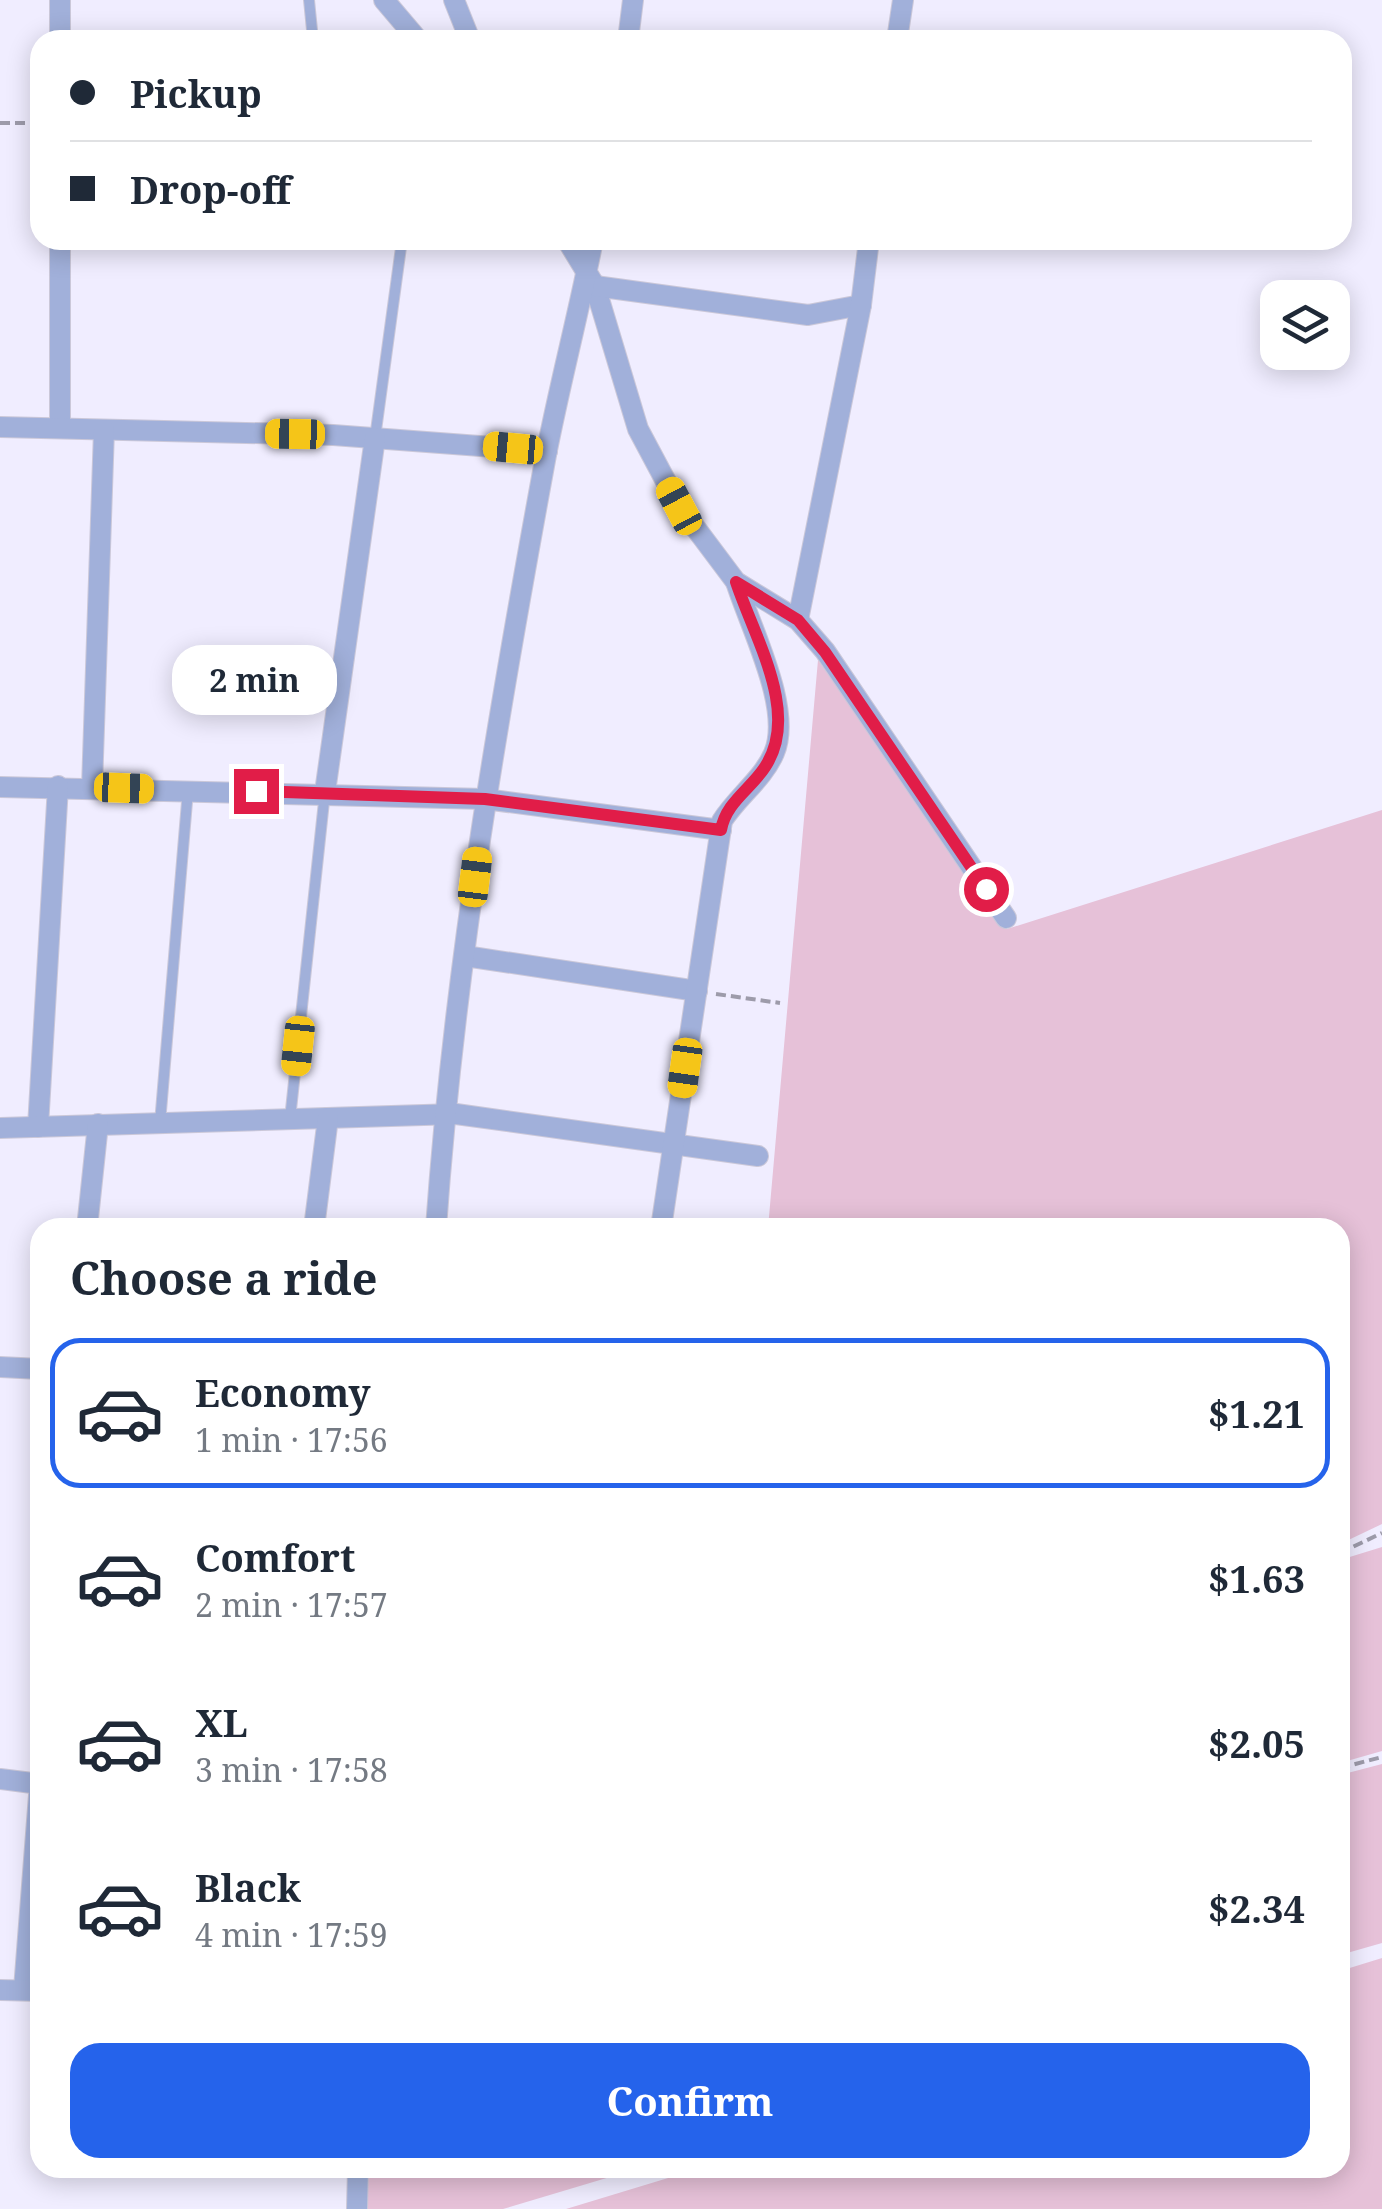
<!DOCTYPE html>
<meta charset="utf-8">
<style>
body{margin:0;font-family:"Noto Serif",serif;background:#f6f6f7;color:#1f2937;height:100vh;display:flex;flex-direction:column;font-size:38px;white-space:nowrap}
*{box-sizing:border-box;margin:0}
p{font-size:32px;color:#747a83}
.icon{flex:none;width:55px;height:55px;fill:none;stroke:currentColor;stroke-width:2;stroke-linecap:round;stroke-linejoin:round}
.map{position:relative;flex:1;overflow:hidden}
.details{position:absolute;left:30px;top:1218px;width:1320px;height:960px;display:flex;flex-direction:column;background:#fff;border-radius:30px;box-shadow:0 5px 25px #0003}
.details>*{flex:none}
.top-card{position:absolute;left:30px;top:30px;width:1322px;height:220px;border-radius:30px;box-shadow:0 5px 25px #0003;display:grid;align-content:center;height:220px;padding:0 40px;background:#fff}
.controls{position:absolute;left:1260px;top:280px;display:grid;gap:20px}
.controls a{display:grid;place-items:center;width:90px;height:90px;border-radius:20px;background:#fff;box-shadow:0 5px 25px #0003;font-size:50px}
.end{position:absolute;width:45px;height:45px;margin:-22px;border:12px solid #e11d48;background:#fff;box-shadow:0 0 0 5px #fff}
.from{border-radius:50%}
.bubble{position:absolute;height:70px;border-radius:30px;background:#fff;box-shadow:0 5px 25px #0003;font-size:32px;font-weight:700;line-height:70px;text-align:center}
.car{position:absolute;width:30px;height:60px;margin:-30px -15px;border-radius:12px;box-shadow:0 0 8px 2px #0007;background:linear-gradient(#f5c518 24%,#345 0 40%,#f5c518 0 76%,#345 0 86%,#f5c518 0)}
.top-card b{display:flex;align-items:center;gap:35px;height:95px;font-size:38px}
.top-card b+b{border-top:2px solid #e0e1e3}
.top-card i{width:25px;height:25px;background:#1f2937}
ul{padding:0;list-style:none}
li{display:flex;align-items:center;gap:30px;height:150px;margin:0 20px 15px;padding:0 20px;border:5px solid transparent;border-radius:30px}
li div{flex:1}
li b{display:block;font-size:38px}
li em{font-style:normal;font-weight:700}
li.active{border-color:#2563eb}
li>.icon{width:90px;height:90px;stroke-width:1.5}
h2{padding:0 40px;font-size:45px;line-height:120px}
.cta{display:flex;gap:20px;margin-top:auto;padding:20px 40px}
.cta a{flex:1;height:115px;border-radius:30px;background:#2563eb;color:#fff;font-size:40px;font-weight:700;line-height:115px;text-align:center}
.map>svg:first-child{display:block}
</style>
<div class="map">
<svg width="1382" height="2209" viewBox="0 0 1382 2209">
<rect width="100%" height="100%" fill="#f0edff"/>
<g fill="#e6c1d8">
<polygon points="818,660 1007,929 1382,810 1382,1524 1340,1544 1340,1228 768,1228"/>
<polygon points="1382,1547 1382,1751 1340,1763 1340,1560"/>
<polygon points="1382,1764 1382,1943 1340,1955 1340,1775"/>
<polygon points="1382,1958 1382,2209 566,2209 701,2168 1340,2168 1340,1971"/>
<polygon points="365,2168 640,2168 503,2209 364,2209"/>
</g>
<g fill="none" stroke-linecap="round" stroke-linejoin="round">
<defs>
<g id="lane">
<polyline points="309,0 313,40"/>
<polyline points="375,438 402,240"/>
<polyline points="290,1119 325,792"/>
<polyline points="160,1123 188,790"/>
</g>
<g id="street">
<polyline points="384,0 418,40"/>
<polyline points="454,0 470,40"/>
<polyline points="60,40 60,0"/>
<polyline points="628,40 633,0"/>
<polyline points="897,40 903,0"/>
<polyline points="60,240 60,428"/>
<polyline points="567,240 595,286 638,429 679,506 736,582 798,620 825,651 1006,918"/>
<polyline points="595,286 808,315 861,305"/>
<polyline points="0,427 333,435 547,451"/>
<polyline points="798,620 861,305 869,240"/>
<polyline points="0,787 485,799 721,830"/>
<polyline points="92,787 104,430"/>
<polyline points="325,792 375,438"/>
<polyline points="465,956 697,991"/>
<polyline points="38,1127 58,786"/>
<polyline points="0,1128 456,1114 758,1156"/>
<polyline points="87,1228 98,1124"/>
<polyline points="314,1228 328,1118"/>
<path d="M436,1228c18,-260 63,-518 110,-773 14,-72 33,-143 47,-215"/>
<path d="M661,1228l61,-407c15,-24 41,-42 52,-68 19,-44 -24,-126 -38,-171"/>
<polyline points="0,1367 40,1369"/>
<polyline points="0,1779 40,1784"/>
<polyline points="24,1989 40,1782"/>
<polyline points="0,1990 40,1991"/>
<polyline points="357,2209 358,2168"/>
</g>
</defs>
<use href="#lane" stroke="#cbc8d9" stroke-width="12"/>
<use href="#street" stroke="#cbc8d9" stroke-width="22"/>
<g stroke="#9d9baa" stroke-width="4" stroke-dasharray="10 5" stroke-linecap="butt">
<polyline points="0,123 40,123"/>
<polyline points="716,994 780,1003"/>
<polyline points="1340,1553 1382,1533"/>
<polyline points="1340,1768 1382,1757"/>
</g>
<use href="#lane" stroke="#a1b0da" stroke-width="10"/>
<use href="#street" stroke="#a1b0da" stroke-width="20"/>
</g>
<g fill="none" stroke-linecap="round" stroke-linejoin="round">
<path stroke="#e11d48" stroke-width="12" d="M256,791l229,8 236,31c5,-28 30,-41 44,-63 36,-54 -11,-130 -29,-185l62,38 27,32 161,237"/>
</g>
</svg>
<div class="controls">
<a><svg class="icon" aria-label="layers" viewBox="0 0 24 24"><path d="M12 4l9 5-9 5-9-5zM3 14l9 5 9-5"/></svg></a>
</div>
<i class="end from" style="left:986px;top:889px"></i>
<i class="end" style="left:256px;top:791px"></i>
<div class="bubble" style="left:172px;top:645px;width:165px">2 min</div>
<i class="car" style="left:295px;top:434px;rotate:271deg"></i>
<i class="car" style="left:513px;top:448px;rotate:275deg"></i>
<i class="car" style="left:679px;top:506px;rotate:332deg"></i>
<i class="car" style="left:124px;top:788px;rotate:92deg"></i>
<i class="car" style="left:475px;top:877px;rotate:7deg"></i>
<i class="car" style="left:298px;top:1046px;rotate:186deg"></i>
<i class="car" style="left:685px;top:1068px;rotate:188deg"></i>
<div class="top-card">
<b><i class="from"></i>Pickup</b>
<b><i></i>Drop-off</b>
</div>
<section class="details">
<h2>Choose a ride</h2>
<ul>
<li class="active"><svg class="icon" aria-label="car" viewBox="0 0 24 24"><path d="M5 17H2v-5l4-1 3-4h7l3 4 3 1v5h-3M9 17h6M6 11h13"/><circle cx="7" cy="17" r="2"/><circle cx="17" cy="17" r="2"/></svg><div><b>Economy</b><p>1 min · 17:56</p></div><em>$1.21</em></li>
<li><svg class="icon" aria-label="car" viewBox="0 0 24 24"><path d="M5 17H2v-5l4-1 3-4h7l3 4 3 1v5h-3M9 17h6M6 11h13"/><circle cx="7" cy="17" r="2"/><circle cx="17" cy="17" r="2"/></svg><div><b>Comfort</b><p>2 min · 17:57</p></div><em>$1.63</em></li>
<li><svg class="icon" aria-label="car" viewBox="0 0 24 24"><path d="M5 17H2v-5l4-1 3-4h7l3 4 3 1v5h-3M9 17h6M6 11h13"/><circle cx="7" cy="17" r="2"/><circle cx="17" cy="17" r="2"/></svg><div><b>XL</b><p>3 min · 17:58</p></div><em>$2.05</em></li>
<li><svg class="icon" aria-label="car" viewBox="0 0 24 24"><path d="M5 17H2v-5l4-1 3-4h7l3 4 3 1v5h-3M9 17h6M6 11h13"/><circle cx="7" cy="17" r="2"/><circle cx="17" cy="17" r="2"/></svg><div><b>Black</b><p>4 min · 17:59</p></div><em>$2.34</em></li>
</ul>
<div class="cta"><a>Confirm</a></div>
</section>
</div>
